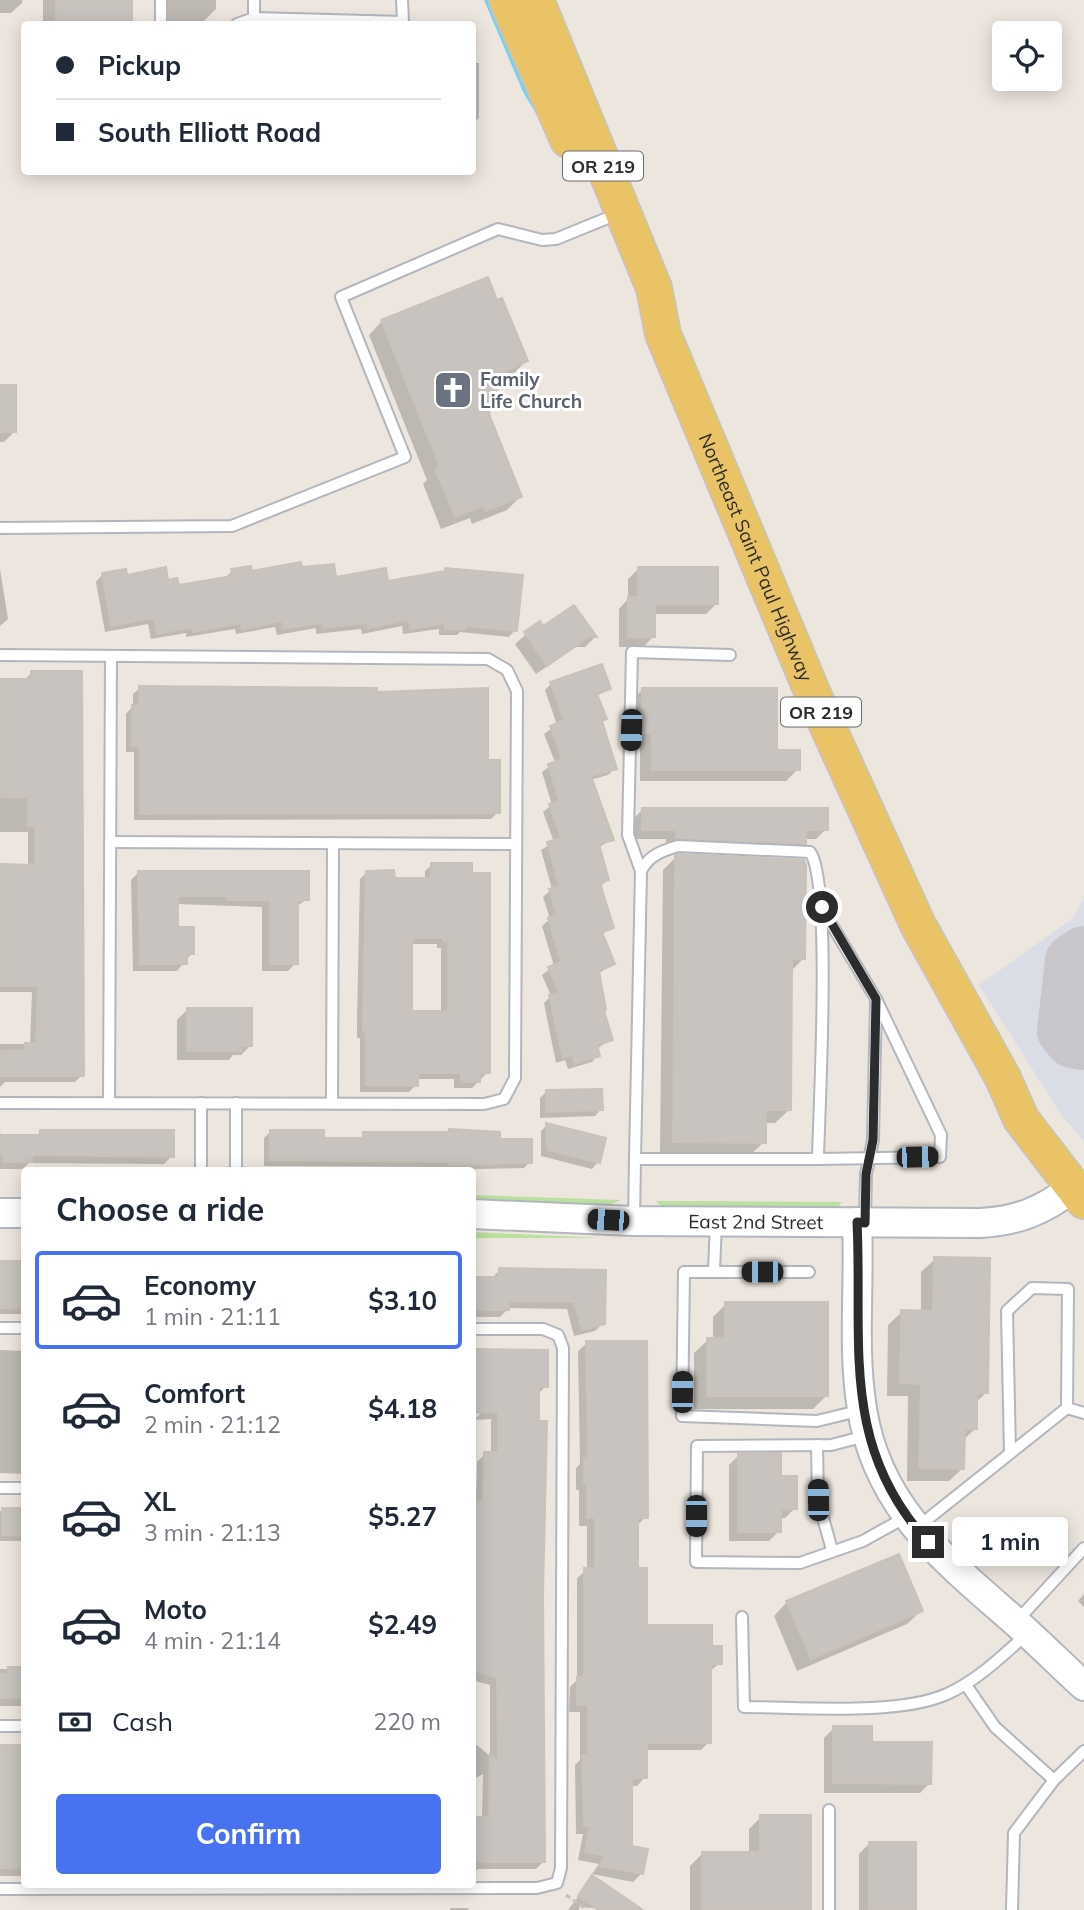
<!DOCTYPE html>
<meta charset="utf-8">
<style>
body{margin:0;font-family:Mulish,sans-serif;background:#f2f2f3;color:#1f2937;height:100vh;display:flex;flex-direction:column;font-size:26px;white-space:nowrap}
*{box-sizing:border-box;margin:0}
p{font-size:23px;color:#747a83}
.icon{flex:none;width:38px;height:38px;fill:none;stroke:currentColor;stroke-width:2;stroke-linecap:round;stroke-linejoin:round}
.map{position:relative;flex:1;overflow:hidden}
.details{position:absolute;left:21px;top:1167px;width:455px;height:721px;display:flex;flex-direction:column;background:#fff;border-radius:7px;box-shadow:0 4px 18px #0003}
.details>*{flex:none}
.top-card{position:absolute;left:21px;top:21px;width:455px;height:154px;border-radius:7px;box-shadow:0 4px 18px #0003;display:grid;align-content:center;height:154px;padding:0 35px;background:#fff}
.tools{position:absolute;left:992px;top:21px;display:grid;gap:14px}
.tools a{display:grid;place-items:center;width:70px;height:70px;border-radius:7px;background:#fff;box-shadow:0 4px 18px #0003;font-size:35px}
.end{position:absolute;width:32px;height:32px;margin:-16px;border:9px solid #2c2c2c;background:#fff;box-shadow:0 0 0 4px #fff}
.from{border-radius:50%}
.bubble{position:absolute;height:49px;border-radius:7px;background:#fff;box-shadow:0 4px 18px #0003;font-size:23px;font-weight:700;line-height:49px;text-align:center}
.car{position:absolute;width:21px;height:42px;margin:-21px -10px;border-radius:9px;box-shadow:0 0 5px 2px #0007;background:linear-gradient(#222 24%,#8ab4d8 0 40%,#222 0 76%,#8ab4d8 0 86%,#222 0)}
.top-card b{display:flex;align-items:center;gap:24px;height:66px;font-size:26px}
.top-card b+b{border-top:2px solid #e0e1e3}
.top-card i{width:18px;height:18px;background:#1f2937}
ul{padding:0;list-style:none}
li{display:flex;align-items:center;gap:21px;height:98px;margin:0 14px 10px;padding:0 21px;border:4px solid transparent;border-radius:7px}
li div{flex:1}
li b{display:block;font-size:26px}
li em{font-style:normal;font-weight:700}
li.current{border-color:#4872f1}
li>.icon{width:63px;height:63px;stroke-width:1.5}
h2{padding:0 35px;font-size:32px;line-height:84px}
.pay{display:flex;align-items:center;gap:18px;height:77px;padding:0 35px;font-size:26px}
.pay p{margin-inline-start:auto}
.button{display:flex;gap:14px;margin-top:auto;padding:14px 35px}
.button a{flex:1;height:80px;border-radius:7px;background:#4872f1;color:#fff;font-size:28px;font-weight:700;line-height:80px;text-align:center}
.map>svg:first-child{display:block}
</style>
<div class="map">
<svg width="1084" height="1910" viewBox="0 0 1084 1910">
<rect width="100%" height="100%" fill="#ede6df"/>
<polygon fill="#dadde6" points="1084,898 1084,1141 1062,1116 979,985 1073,918"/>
<g fill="#b9e09e">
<polygon points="473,1195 621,1200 609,1205 473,1200"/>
<polygon points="656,1201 842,1202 838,1207 661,1206"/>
<polygon points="473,1232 602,1238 473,1238"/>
</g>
<polygon fill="#78d2e9" points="484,0 489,0 541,122 523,92"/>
<g fill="#0003" fill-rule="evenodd">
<polygon points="0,0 22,0 22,3 11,13 0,13"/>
<rect x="43" y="0" width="87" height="24"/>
<polygon points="163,0 216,0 216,9 203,22 163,22"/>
<polygon points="472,63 479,63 479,118 472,124"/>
<polygon points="496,302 526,361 513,374 498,380 487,414 520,497 507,510 472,524 470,518 441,529 423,484 427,480 369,335 382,321"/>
<polygon points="0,387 14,432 4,442 0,442"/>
<polygon points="0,569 8,619 0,626"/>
<polygon points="301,569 335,579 387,583 442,574 446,570 515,630 509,637 460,632 457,635 439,635 439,629 403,634 402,626 362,634 361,629 316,634 316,628 277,635 275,627 236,634 235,629 186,637 186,633 151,639 148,624 105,632 96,582 102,575 167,582 177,587 225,578 232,571 250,573"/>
<polygon points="638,569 716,604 706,614 653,614 653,637 643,647 619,647 619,609 628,599 628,579"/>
<polygon points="574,607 595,637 585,647 576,647 536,674 515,644 539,623 543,629"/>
<polygon points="31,673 82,1075 75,1082 5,1082 0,1087 0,1044 30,1044 32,992 0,992 0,866 28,866 28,832 0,832 0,679 24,681"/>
<polygon points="551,684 609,688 596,697 605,719 601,723 615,768 608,775 590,780 612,839 598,848 607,880 600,887 612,927 601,935 613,964 598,974 602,1012 611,1040 596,1049 598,1055 592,1062 568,1069 565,1060 556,1063 544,1003 551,996 542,975 554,966 542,926 550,919 543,897 552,889 541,850 554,842 543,812 552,805 542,772 555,762 544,734 557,725 545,690"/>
<polygon points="140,688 375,693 486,762 498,812 491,819 134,820 134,752 126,752 126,714 133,706 133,694"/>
<polygon points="642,690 776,751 798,769 786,781 640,781 640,745 630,745 630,702"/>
<polygon points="642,810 826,829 816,839 804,839 804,843 794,853 666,848 666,839 632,839 632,820"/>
<polygon points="676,857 804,958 790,972 789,1110 775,1123 764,1123 764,1142 750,1155 660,1155 663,870"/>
<path d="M432,865l56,207 -16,16h-18v-9h-38v6l-7,7h-49v-54h-3v-19l3,-140 7,-7 26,8 32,-1v-8zM411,944h26v4h4v65h-30z"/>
<polygon points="139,872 307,899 296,907 296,963 288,971 262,971 262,907 177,904 177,929 192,953 177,971 133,971 131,880"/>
<polygon points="187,1010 251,1045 241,1055 233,1055 229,1060 177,1060 177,1020"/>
<polygon points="546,1092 601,1109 595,1116 540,1118 540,1098"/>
<polygon points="547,1125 598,1162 592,1169 541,1156 541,1131"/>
<polygon points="0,1131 1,1137 35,1137 40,1132 172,1156 164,1164 29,1163 22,1169 0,1169"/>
<polygon points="450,1131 530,1162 524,1168 444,1170 444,1167 264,1166 264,1138 270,1132 322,1140 358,1140 364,1134 447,1134"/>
<polygon points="935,1259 986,1393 975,1403 975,1429 963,1440 963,1468 949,1481 907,1481 908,1396 887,1396 888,1325 902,1312 921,1312 921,1272"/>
<rect x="0" y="1263" width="24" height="51"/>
<polygon points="500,1270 604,1272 603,1323 595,1331 574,1336 567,1309 509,1308 500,1317 472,1317 472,1278 492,1278"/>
<polygon points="726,1304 826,1396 813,1409 694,1409 694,1353 708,1340 713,1340 713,1317"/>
<polygon points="587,1343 646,1517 636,1526 636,1570 646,1627 710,1647 720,1663 709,1672 709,1742 701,1750 645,1750 645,1777 637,1786 631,1786 630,1847 641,1874 633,1882 592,1874 599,1864 578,1860 583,1834 576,1834 575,1765 580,1760 580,1712 569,1712 570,1687 577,1680 577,1578 587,1570 587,1526 579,1526 579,1490 576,1490 576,1468 580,1464 578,1351"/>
<polygon points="0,1350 24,1351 24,1474 0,1473"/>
<polygon points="472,1351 546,1386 538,1394 544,1861 536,1869 478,1869 472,1874 472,1819 482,1819 483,1774 472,1780 472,1741 490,1756 490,1685 472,1680 472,1503 476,1503 477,1462 485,1454 491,1454 491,1419 474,1420 483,1411"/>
<polygon points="739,1455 779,1478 795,1508 785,1518 779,1518 779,1531 769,1541 729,1541 729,1465"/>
<polygon points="24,1510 24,1541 0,1541 0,1511"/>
<polygon points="1084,1594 1084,1607 1078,1601"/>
<polygon points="787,1602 921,1611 907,1624 797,1671 774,1616"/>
<rect x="0" y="1669" width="24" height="37"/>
<polygon points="834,1728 930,1783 920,1793 824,1793 824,1738"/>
<rect x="0" y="1746" width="24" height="130"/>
<polygon points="761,1817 809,1910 690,1910 690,1866 702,1854 749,1854 749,1829"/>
<polygon points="869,1844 914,1910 859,1910 859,1854"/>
<polygon points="593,1877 624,1910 579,1907 579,1910 568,1910"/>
<polygon points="451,1908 469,1908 468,1910 449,1910"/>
</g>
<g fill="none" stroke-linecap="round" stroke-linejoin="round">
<polyline stroke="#c8c6ca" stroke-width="54" points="1084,953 1072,961 1064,1031 1072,1041 1084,1043"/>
</g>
<g fill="#c8c3be" stroke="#c8c2b8" stroke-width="2" fill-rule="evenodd">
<rect x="56" y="0" width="76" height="24"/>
<polygon points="488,277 497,300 502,298 528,361 502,372 489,414 522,497 485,511 483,506 455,517 435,469 440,467 381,320"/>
<rect x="0" y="385" width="16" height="47"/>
<polygon points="301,562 302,567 334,564 336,577 386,568 388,581 445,571 445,568 523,575 517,631 466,626 466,629 445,629 445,623 410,629 409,620 368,628 367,623 323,628 322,623 283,629 282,621 242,629 241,623 193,632 192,627 157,634 154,618 111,626 102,573 126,569 127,575 166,567 168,580 177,578 179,585 233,576 231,569 251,566 252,571"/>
<polygon points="638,567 718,567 718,604 655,605 655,637 628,637 628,597 638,597"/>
<polygon points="574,605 597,637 588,637 547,666 524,632 540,621 543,626"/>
<polygon points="602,664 611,689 597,694 607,719 602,721 617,769 591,776 614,840 599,844 609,880 600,883 614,928 602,932 615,964 599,971 606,1010 604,1011 613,1040 597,1045 600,1056 575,1064 572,1055 563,1058 549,995 559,993 548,967 561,962 548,918 557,915 549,889 559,886 547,842 561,838 549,804 559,801 548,764 562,759 550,726 564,720 550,682"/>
<polygon points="31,671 82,671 84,1076 0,1076 0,1051 25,1051 25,1043 36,1043 38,986 0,986 0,864 35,865 35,826 28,826 28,797 0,797 0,679 31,679"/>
<polygon points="139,686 377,688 377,692 488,688 488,760 500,760 500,813 140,814 140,746 132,746 132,705 139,705"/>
<polygon points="642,688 777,688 777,750 800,750 800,770 652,770 652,733 642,733"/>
<polygon points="642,808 828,808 828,830 806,830 806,844 676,839 676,830 642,830"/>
<polygon points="679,854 804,860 806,865 805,959 792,959 791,1110 766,1110 766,1143 673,1142 675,855"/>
<path d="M431,863h41v10h18v200h-10v9h-19v-9h-43v13l-52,-1v-53h-3v-21l3,-140 28,-1 1,8h36zM412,938h31v4h5v69h-36z"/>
<polygon points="138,871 309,871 309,900 298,900 298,964 270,964 270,900 227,900 227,896 178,896 178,927 194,927 194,954 187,954 187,964 140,964"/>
<polygon points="187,1008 252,1008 252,1046 241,1046 241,1051 187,1051"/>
<polygon points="602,1089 603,1110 546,1112 546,1090"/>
<polygon points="546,1123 606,1138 600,1163 547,1150"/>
<polygon points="449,1129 500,1132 500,1139 532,1139 532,1163 449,1165 449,1162 270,1160 270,1130 324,1130 324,1138 363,1138 363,1132 449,1132"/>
<polygon points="40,1130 174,1130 174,1157 32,1155 32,1162 4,1162 4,1155 0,1155 0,1135 40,1135"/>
<polygon points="934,1257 990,1258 988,1393 977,1393 977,1429 965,1429 964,1469 919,1468 921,1384 900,1383 901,1310 933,1311"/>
<rect x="0" y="1261" width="24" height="47"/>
<polygon points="499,1268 606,1270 605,1324 582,1330 574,1302 509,1301 509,1310 474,1310 474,1277 499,1277"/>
<polygon points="725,1302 828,1302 828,1396 707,1396 707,1338 725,1338"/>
<polygon points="586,1341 647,1341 648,1518 638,1518 638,1568 647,1568 647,1625 712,1625 712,1646 722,1646 722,1664 711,1664 711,1743 647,1743 647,1778 632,1778 632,1846 648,1849 643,1874 599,1866 605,1856 585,1852 590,1826 584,1826 582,1755 588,1755 588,1705 577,1705 577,1677 584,1677 584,1568 595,1568 595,1518 587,1518 587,1483 584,1483 584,1458 588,1458"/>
<polygon points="472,1349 548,1350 548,1387 539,1387 539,1421 547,1421 543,1594 545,1862 472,1862 472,1817 489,1817 490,1754 498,1760 497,1678 472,1670 472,1501 483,1501 484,1452 498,1452 498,1412 472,1413"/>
<polygon points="781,1453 781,1476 797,1476 797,1509 781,1509 781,1532 738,1532 738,1454"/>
<rect x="2" y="1508" width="22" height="27"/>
<polygon points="899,1554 923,1611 811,1659 786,1601"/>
<polygon points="8,1667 24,1667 24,1698 0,1698 0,1674 8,1674"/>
<polygon points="833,1726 872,1726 872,1742 932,1742 931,1784 833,1783"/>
<rect x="0" y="1745" width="24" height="123"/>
<polygon points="760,1815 811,1815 811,1910 702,1910 702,1852 760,1852"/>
<rect x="869" y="1842" width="47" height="68"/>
<polygon points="592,1875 643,1910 598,1910 578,1896"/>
</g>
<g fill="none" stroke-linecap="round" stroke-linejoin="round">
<defs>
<g id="service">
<polyline points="254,0 254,18 403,22 402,0"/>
<polyline points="161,24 161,0"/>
<polyline points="237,24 254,18"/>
<polyline points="0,528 232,526 405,457 341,297 498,229 542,240 556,239 605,219"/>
<polyline points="0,655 488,659 507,670 517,691 515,1078 504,1099 484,1104 0,1103"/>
<polyline points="110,842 514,844"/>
<polyline points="641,871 628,835 632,652 730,655"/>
<polyline points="109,1103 111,656"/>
<polyline points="201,1103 201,1171"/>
<polyline points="332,1103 333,843"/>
<polyline points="818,1159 940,1157 941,1135 876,999 823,910"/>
<polyline points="236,1171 236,1103"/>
<polyline points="865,1220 866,1174 873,1140 876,1002"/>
<path d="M634,1221l1,-62 6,-288c8,-16 21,-20 37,-25l132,6c22,30 9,255 8,307h-183"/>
<polyline points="714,1271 716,1222"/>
<polyline points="809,1272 684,1272 682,1416 817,1421 862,1410"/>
<polyline points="0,1328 24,1328"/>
<polyline points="866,1436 831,1445 697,1446 696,1562 800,1563 863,1541 906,1517"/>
<polyline points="817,1445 818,1500 832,1550"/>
<polyline points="1010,1453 1007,1311 1032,1288 1068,1289 1067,1408"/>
<polyline points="0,1488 24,1488"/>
<polyline points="919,1526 1067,1408 1084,1413"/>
<path d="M742,1617l2,90c55,0 154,9 203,-13 31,-14 55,-38 81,-61"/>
<polyline points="1016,1622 1084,1548"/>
<polyline points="966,1685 995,1727 1054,1780 1084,1751"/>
<polyline points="0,1726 24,1726"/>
<polyline points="829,1810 829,1910"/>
<polyline points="0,1889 537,1888 557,1883 561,1868 563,1348 558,1335 543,1329 472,1329"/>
<polyline points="1012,1910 1014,1833 1054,1780"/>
</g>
<g id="tertiary">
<polyline points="0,1213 24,1213"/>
<path id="s1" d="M472,1214l162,7 346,2c37,-2 63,-12 92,-35"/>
<path d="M857,1222c3,62 -5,126 5,187 15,96 79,148 148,208 25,22 49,46 74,69"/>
</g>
<g id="primary">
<polyline points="507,0 568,140"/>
<path id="s2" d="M536,0l118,288 9,46 150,360 105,231 85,153 18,41 63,82"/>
</g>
</defs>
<use href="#service" stroke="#b2b6be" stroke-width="14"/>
<use href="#tertiary" stroke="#b2b6be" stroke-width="32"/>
<use href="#primary" stroke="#c4c4c4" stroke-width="38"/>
<polyline stroke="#c4c4c4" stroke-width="3.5" stroke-dasharray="5 3.5" stroke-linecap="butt" points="566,1895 587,1910"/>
<use href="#service" stroke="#fff" stroke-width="10"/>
<use href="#tertiary" stroke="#fff" stroke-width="28"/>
<use href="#primary" stroke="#eac367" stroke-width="35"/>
</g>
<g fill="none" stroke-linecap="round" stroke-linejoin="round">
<path stroke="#2c2c2c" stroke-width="9" d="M822,907l54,92 -3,141 -7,34 -1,49 -8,-1c6,119 -18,223 71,320"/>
</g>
<defs>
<symbol id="church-square" viewBox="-11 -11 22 22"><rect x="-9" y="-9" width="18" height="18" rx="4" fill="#6b7280" stroke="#fff"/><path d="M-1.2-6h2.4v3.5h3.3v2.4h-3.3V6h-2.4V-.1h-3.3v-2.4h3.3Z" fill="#fff"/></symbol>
</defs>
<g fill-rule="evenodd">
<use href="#church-square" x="431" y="368" width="44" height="44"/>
</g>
<g text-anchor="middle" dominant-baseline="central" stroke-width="6" stroke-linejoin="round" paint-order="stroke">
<g fill="#fff" stroke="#6b6b6b" stroke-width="2">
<rect x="563" y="151.5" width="80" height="29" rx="5"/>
<rect x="781" y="697.5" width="80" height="29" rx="5"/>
</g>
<g font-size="18" font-weight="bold" fill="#2c2c2c">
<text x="603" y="166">OR 219</text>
<text x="821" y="712">OR 219</text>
</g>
<g font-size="19" font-weight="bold" fill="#5b616d" stroke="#fff" text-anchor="start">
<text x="480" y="379">Family<tspan x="480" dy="22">Life Church</tspan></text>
</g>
<g font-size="19" fill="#2c2c2c" stroke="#fff">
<text stroke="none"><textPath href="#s2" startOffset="600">Northeast Saint Paul Highway</textPath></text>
<text stroke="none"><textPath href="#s1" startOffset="284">East 2nd Street</textPath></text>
</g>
</g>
</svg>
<div class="tools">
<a><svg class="icon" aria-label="locate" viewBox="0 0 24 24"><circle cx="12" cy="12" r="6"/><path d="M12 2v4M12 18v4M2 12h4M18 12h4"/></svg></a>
</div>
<i class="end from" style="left:822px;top:907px"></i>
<i class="end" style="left:928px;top:1542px"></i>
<div class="bubble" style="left:952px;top:1517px;width:116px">1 min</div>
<i class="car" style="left:631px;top:730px;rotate:182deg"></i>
<i class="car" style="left:917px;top:1157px;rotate:89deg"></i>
<i class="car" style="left:608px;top:1220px;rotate:273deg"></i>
<i class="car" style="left:762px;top:1272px;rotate:270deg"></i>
<i class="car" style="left:682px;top:1392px;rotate:1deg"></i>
<i class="car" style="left:818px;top:1500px;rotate:359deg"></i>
<i class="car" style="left:696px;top:1516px;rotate:180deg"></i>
<div class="top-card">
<b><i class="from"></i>Pickup</b>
<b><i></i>South Elliott Road</b>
</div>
<section class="details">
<h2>Choose a ride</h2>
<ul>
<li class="current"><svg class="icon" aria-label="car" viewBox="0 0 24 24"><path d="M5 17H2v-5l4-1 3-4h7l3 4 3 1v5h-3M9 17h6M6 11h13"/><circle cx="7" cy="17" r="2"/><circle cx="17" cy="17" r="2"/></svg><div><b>Economy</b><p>1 min · 21:11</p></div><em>$3.10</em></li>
<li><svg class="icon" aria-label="car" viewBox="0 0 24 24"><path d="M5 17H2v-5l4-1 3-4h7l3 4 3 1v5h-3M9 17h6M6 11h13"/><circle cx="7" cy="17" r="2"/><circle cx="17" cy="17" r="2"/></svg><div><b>Comfort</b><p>2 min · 21:12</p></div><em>$4.18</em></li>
<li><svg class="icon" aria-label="car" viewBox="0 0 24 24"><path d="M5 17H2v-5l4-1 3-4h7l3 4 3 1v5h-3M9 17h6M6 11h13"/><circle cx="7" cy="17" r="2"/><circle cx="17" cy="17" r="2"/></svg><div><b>XL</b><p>3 min · 21:13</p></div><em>$5.27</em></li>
<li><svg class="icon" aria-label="car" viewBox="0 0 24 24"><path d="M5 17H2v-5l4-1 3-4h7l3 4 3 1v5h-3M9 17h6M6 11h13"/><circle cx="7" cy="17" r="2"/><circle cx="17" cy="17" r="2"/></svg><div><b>Moto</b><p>4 min · 21:14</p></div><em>$2.49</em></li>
</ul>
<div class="pay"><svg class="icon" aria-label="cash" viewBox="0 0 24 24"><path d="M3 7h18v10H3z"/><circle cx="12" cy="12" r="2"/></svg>Cash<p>220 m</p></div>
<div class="button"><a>Confirm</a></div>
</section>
</div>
